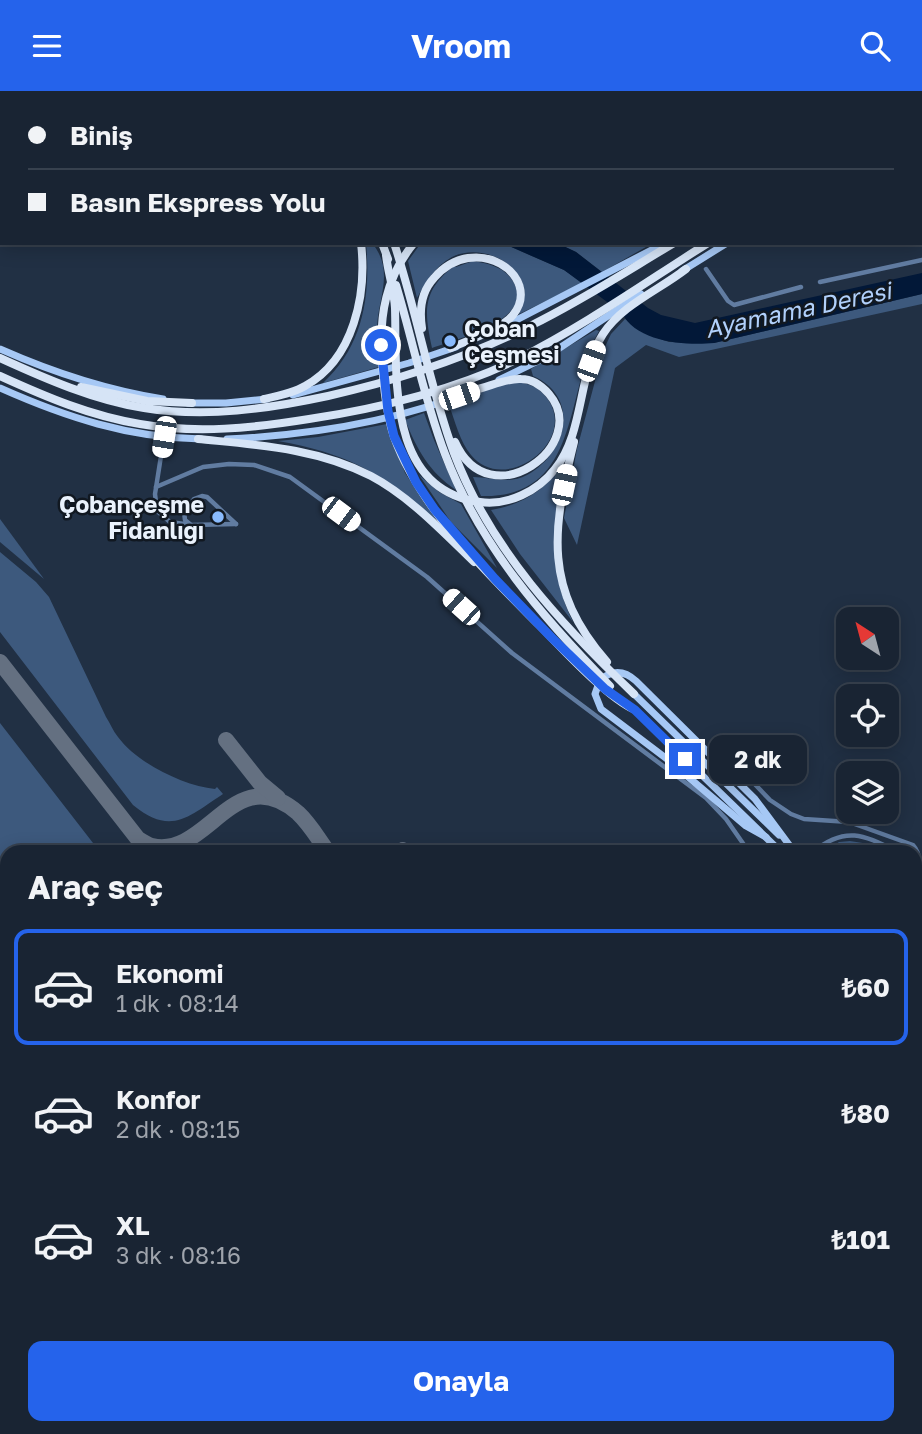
<!DOCTYPE html>
<html lang="tr">
<meta charset="utf-8">
<style>
body{margin:0;font-family:"Golos Text",sans-serif;background:#222c3b;color:#f1f3f6;height:100vh;display:flex;flex-direction:column;font-size:26px;white-space:nowrap}
*{box-sizing:border-box;margin:0}
p{font-size:23px;color:#9fa4ac}
.icon{flex:none;width:38px;height:38px;fill:none;stroke:currentColor;stroke-width:2;stroke-linecap:round;stroke-linejoin:round}
.map{position:relative;flex:1;overflow:hidden}
.panel{position:absolute;left:0px;top:754px;width:922px;height:590px;display:flex;flex-direction:column;background:#192433;border-radius:21px 21px 0 0;box-shadow:0 4px 18px #0003,0 0 0 2px #37414e}
.panel>*{flex:none}
.guide{position:absolute;left:0px;top:0px;width:922px;height:154px;box-shadow:0 4px 18px #0003,0 0 0 2px #37414e;display:grid;align-content:center;height:154px;padding:0 28px;background:#192433}
.needle{width:46px;rotate:324deg}
.tools{position:absolute;left:836px;top:516px;display:grid;gap:14px}
.tools a{display:grid;place-items:center;width:63px;height:63px;border-radius:14px;background:#192433;box-shadow:0 4px 18px #0003,0 0 0 2px #37414e;font-size:35px}
.end{position:absolute;width:32px;height:32px;margin:-16px;border:9px solid #2563eb;background:#fff;box-shadow:0 0 0 4px #fff}
.from{border-radius:50%}
.bubble{position:absolute;height:49px;border-radius:14px;background:#192433;box-shadow:0 4px 18px #0003,0 0 0 2px #37414e;font-size:23px;font-weight:700;line-height:49px;text-align:center}
.car{position:absolute;width:21px;height:42px;margin:-21px -10px;border-radius:9px;box-shadow:0 0 5px 2px #0007;background:linear-gradient(#fff 24%,#345 0 40%,#fff 0 76%,#345 0 86%,#fff 0)}
.guide b{display:flex;align-items:center;gap:24px;height:66px;font-size:26px}
.guide b+b{border-top:2px solid #37414e}
.guide i{width:18px;height:18px;background:#f1f3f6}
ul{padding:0;list-style:none}
li{display:flex;align-items:center;gap:21px;height:116px;margin:0 14px 10px;padding:0 14px;border:4px solid transparent;border-radius:14px}
li div{flex:1}
li b{display:block;font-size:26px}
li em{font-style:normal;font-weight:700}
li.on{border-color:#2563eb}
li>.icon{width:63px;height:63px;stroke-width:1.5}
h2{padding:0 28px;font-size:32px;line-height:84px}
.action{display:flex;gap:14px;margin-top:auto;padding:14px 28px}
.action a{flex:1;height:80px;border-radius:14px;background:#2563eb;color:#fff;font-size:28px;font-weight:700;line-height:80px;text-align:center}
header{display:flex;justify-content:space-between;align-items:center;height:91px;padding:0 28px;background:#2563eb;color:#fff;font-size:32px;font-weight:700}
.map>svg:first-child{display:block}
</style>
<header><svg class="icon" aria-label="menu" viewBox="0 0 24 24"><path d="M4 6h16M4 12h16M4 18h16"/></svg>Vroom<svg class="icon" aria-label="search" viewBox="0 0 24 24"><circle cx="10" cy="10" r="6"/><path d="M15 15l6 6"/></svg></header>
<div class="map">
<svg width="922" height="1343" viewBox="0 0 922 1343">
<rect width="100%" height="100%" fill="#213044"/>
<g fill="#3d597d">
<polygon points="373,0 583,0 584,2 371,2"/>
<path d="M366,152h6c23,28 6,54 5,85 0,13 2,26 2,39l-56,16c40,-37 48,-87 43,-140z"/>
<path d="M421,152h81l62,27 19,13 -64,31c3,-8 7,-18 5,-26 -7,-29 -46,-44 -72,-31 -17,9 -26,25 -35,41l-9,-37z"/>
<polygon points="557,152 653,152 602,181 576,161"/>
<path d="M473,170c17,3 32,6 41,22 20,38 -58,56 -82,65 -8,-37 -10,-57 22,-82l2,1z"/>
<polygon points="922,203 922,213 679,266 646,254 615,277 577,454 564,427 577,358 603,260 611,243 625,228 652,245 669,251 714,252"/>
<path d="M596,239l3,1c-35,60 -17,168 -118,165l-8,-19c18,0 35,8 54,-2 40,-22 54,-78 6,-99l-2,-7z"/>
<path d="M518,291c14,2 23,7 31,19 27,43 -46,94 -78,54 -11,-13 -16,-34 -22,-50l53,-21z"/>
<path d="M424,322l10,27 22,50c-27,-18 -39,-41 -51,-70z"/>
<path d="M387,333l18,49 32,48c-55,-47 -86,-67 -159,-80l40,-4z"/>
<path d="M563,373c-9,58 -17,103 10,158l-53,-68 -29,-44c30,-5 54,-19 72,-46z"/>
<polygon points="419,384 439,401 461,413 497,477 451,431"/>
<polygon points="0,428 44,488 0,451"/>
<path d="M0,461l36,30 13,15 57,120c4,6 7,14 12,20 19,26 66,49 97,52l2,-2 6,7c-35,23 -52,42 -90,11l-133,-173z"/>
<polygon points="0,632 100,761 7,761 7,1337 575,1337 580,1343 0,1343"/>
<polygon points="850,750 869,753 885,761 867,761 861,758 858,761 824,761 839,751"/>
</g>
<path fill="#021838" d="M502,152h55l19,9 72,56 13,7 34,8 227,-50v21l-208,49c-28,3 -78,-1 -92,-30l-58,-43z"/>
<g fill="none" stroke-linecap="round" stroke-linejoin="round">
<g stroke="#021838" stroke-width="2">
<polyline points="265,0 267,2"/>
<polyline points="0,1268 7,1277"/>
<polyline points="53,1337 58,1343"/>
</g>
<g stroke="#647081" stroke-width="16">
<path d="M0,571l138,177c4,2 10,6 14,7 56,13 82,-88 146,-33 12,11 21,27 30,39"/>
<polyline points="226,649 260,692 278,707"/>
<polyline points="400,761 403,759"/>
<polyline points="915,1198 922,1190"/>
<path d="M777,1337c13,6 24,5 37,0"/>
</g>
<g stroke="#617ca1" stroke-width="4.5">
<polyline points="624,2 627,0"/>
<polyline points="637,2 639,0"/>
<polyline points="659,2 664,0"/>
<polyline points="920,117 922,123"/>
<polyline points="706,178 728,210 734,214 801,196"/>
<polyline points="820,191 922,169"/>
<polyline points="164,346 155,403 157,420 170,431 191,434 185,429 184,421 194,408 202,405 207,406 236,433"/>
<polyline points="156,396 203,376 229,373 254,374 290,386 427,486 512,562 706,707 726,728 749,761"/>
<polyline points="191,434 236,433"/>
<path d="M726,654v9l44,46 21,14 13,5 45,3 64,23c9,10 7,22 2,34"/>
<path d="M813,761c31,-26 52,-18 84,0"/>
</g>
<g stroke="#7ba7e2" stroke-width="6">
<polyline points="590,0 591,2"/>
<polyline points="597,0 599,2"/>
<polyline points="826,2 830,0"/>
<polyline points="842,2 846,0"/>
</g>
<g stroke="#a6c8f5" stroke-width="7">
<polyline points="857,0 859,2"/>
<polyline points="868,0 870,2"/>
<polyline points="876,2 876,0"/>
<polyline points="906,2 909,0"/>
<polyline points="920,38 922,38"/>
<polyline points="682,180 727,152"/>
<polyline points="499,238 665,152"/>
<path d="M0,258c52,23 106,41 163,50"/>
<polyline points="499,289 546,266 641,203"/>
<path d="M0,297c65,29 129,50 201,51"/>
<polyline points="293,304 409,272 456,256"/>
<polyline points="188,312 226,312 267,308"/>
<path d="M227,348c86,-4 172,-18 251,-50"/>
<polyline points="634,603 779,744"/>
<polyline points="635,619 781,761"/>
<path d="M766,746l-20,-11 -79,-67 -66,-50 -6,-15 5,-14c12,-10 24,-10 36,1l119,118 35,47"/>
<polyline points="915,870 922,876"/>
<polyline points="915,888 922,894"/>
</g>
<g stroke="#d6e4f6" stroke-width="8">
<polyline points="294,0 296,2"/>
<polyline points="310,0 312,2"/>
<polyline points="334,0 336,2"/>
<polyline points="920,2 922,1"/>
<polyline points="920,21 922,20"/>
<polyline points="920,29 922,28"/>
<polyline points="382,152 388,168"/>
<path d="M394,152c23,69 35,142 60,210 36,96 108,172 180,241"/>
<path d="M414,152c-28,34 -35,72 -32,115 1,25 4,54 12,79 26,72 92,135 145,188 25,25 66,71 96,85"/>
<path d="M386,164c2,18 8,35 9,53 2,68 -9,182 85,194 28,4 58,-11 75,-33 30,-38 22,-94 48,-135 19,-29 56,-44 83,-65"/>
<path d="M396,194c17,56 28,114 49,169 34,90 98,164 165,232"/>
<path d="M422,237c-3,-19 -1,-36 12,-50 41,-48 110,-2 79,37 -11,14 -45,25 -62,33"/>
<path d="M0,267c46,21 94,42 144,50 63,10 123,1 184,-12 71,-16 139,-38 204,-71 49,-24 95,-54 142,-82"/>
<path d="M0,285c46,21 91,40 140,48 57,10 113,4 169,-5 72,-11 143,-28 209,-60 66,-33 128,-77 190,-116"/>
<polyline points="81,296 147,310 192,312"/>
<path d="M264,308c14,-3 29,-6 41,-13 49,-27 62,-92 56,-143"/>
<path d="M198,348c59,6 119,9 173,37 38,20 72,56 103,86"/>
<path d="M455,351c35,78 137,2 94,-48 -7,-8 -17,-15 -28,-15 -15,-1 -32,8 -47,11"/>
<path d="M574,351c-22,88 -31,147 33,220"/>
</g>
</g>
<g fill="none" stroke-linecap="round" stroke-linejoin="round">
<polyline stroke="#2563eb" stroke-width="9" points="381,254 388,320 394,345 416,391 435,419 495,488 552,547 605,598 635,619 685,668"/>
</g>
<g fill="#89bafc" stroke="#111821" stroke-width="2.5">
<circle cx="450" cy="250" r="7"/>
<circle cx="218" cy="426" r="7"/>
</g>
<g text-anchor="middle" dominant-baseline="central" stroke-width="5" stroke-linejoin="round" paint-order="stroke">
<g font-size="23" font-weight="bold" fill="#eaf2fc" stroke="#111821" text-anchor="start">
<text x="464" y="237">Çoban<tspan x="464" dy="26">Çeşmesi</tspan></text>
<text x="204" y="413" text-anchor="end">Çobançeşme<tspan x="204" dy="26">Fidanlığı</tspan></text>
</g>
<g font-size="24" font-style="italic" fill="#b1d0fb" stroke="#111821">
<text transform="translate(798 218) rotate(-12)">Ayamama Deresi</text>
</g>
</g>
</svg>
<div class="tools">
<a><svg class="needle" viewBox="-14 -14 28 28"><path d="M0-13l5 13h-10z" fill="#e53935"/><path d="M0 13l5-13h-10z" fill="#9fa4ac"/></svg></a>
<a><svg class="icon" aria-label="locate" viewBox="0 0 24 24"><circle cx="12" cy="12" r="6"/><path d="M12 2v4M12 18v4M2 12h4M18 12h4"/></svg></a>
<a><svg class="icon" aria-label="layers" viewBox="0 0 24 24"><path d="M12 4l9 5-9 5-9-5zM3 14l9 5 9-5"/></svg></a>
</div>
<i class="end from" style="left:381px;top:254px"></i>
<i class="end" style="left:685px;top:668px"></i>
<div class="bubble" style="left:709px;top:644px;width:98px">2 dk</div>
<i class="car" style="left:591px;top:270px;rotate:20deg"></i>
<i class="car" style="left:459px;top:305px;rotate:71deg"></i>
<i class="car" style="left:164px;top:346px;rotate:189deg"></i>
<i class="car" style="left:564px;top:394px;rotate:12deg"></i>
<i class="car" style="left:341px;top:423px;rotate:127deg"></i>
<i class="car" style="left:461px;top:516px;rotate:312deg"></i>
<div class="guide">
<b><i class="from"></i>Biniş</b>
<b><i></i>Basın Ekspress Yolu</b>
</div>
<section class="panel">
<h2>Araç seç</h2>
<ul>
<li class="on"><svg class="icon" aria-label="car" viewBox="0 0 24 24"><path d="M5 17H2v-5l4-1 3-4h7l3 4 3 1v5h-3M9 17h6M6 11h13"/><circle cx="7" cy="17" r="2"/><circle cx="17" cy="17" r="2"/></svg><div><b>Ekonomi</b><p>1 dk · 08:14</p></div><em>₺60</em></li>
<li><svg class="icon" aria-label="car" viewBox="0 0 24 24"><path d="M5 17H2v-5l4-1 3-4h7l3 4 3 1v5h-3M9 17h6M6 11h13"/><circle cx="7" cy="17" r="2"/><circle cx="17" cy="17" r="2"/></svg><div><b>Konfor</b><p>2 dk · 08:15</p></div><em>₺80</em></li>
<li><svg class="icon" aria-label="car" viewBox="0 0 24 24"><path d="M5 17H2v-5l4-1 3-4h7l3 4 3 1v5h-3M9 17h6M6 11h13"/><circle cx="7" cy="17" r="2"/><circle cx="17" cy="17" r="2"/></svg><div><b>XL</b><p>3 dk · 08:16</p></div><em>₺101</em></li>
</ul>
<div class="action"><a>Onayla</a></div>
</section>
</div>
